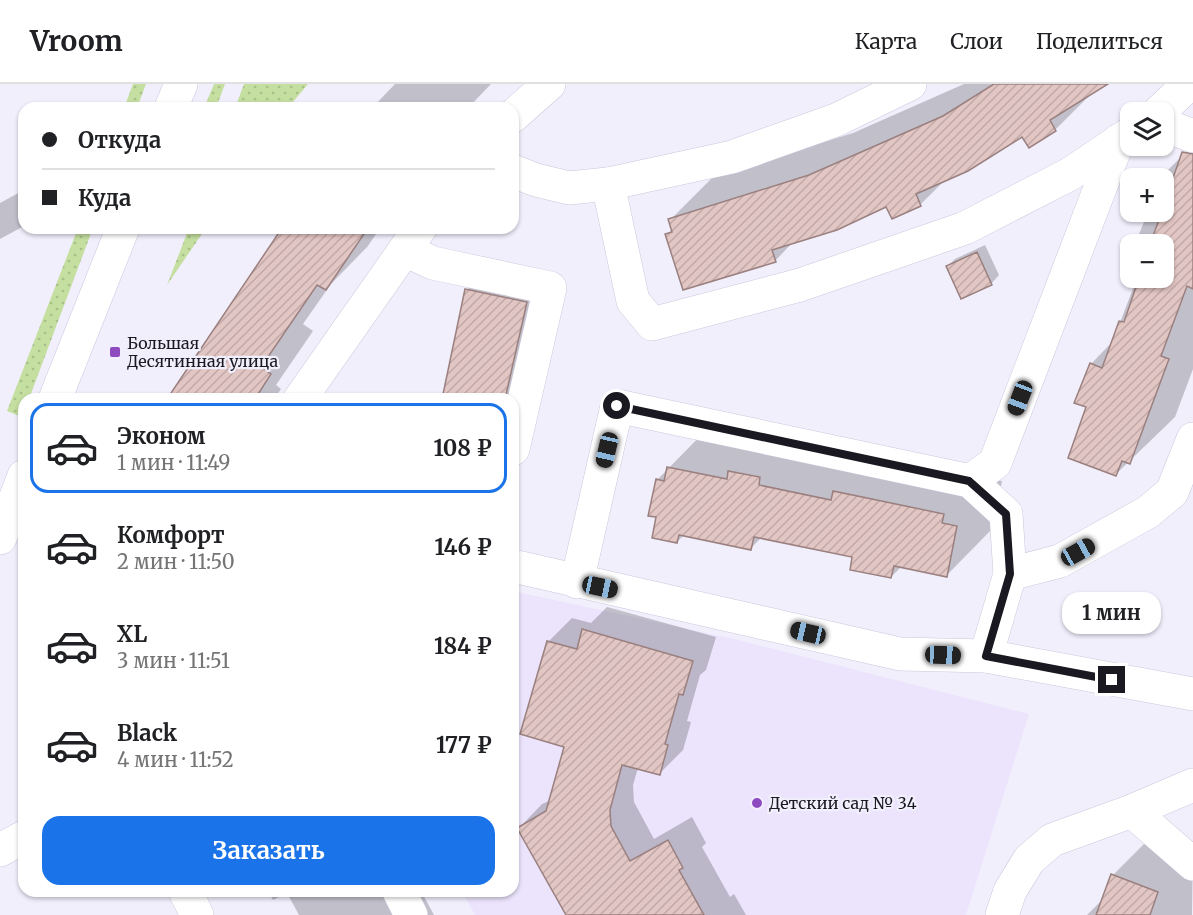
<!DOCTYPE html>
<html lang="ru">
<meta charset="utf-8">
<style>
body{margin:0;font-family:Merriweather,serif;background:#f2f2f2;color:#202124;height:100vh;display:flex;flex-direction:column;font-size:22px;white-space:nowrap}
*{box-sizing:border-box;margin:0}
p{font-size:20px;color:#757577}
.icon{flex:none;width:33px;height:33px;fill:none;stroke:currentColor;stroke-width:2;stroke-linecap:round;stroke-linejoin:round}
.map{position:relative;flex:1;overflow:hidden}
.side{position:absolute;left:18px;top:309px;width:501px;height:504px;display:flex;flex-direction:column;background:#fff;border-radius:18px;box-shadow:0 2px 4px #0004}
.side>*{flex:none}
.top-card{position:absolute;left:18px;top:18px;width:501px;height:132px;border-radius:18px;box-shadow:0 2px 4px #0004;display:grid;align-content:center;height:132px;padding:0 24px;background:#fff}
.fabs{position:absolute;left:1120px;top:18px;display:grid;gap:12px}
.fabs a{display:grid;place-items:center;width:54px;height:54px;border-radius:12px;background:#fff;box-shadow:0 2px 4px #0004;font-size:30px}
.end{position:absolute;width:27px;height:27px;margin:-14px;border:8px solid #1a1820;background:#fff;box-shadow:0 0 0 3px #fff}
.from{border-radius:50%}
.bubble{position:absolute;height:42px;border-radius:18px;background:#fff;box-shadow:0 2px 4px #0004;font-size:20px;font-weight:700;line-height:42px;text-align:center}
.car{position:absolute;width:18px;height:36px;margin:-18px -9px;border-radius:8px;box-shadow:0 0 4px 2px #0007;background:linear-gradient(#222 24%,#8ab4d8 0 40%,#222 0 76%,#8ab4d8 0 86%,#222 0)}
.top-card b{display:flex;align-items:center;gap:21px;height:57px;font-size:22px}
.top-card b+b{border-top:2px solid #e0e0e0}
.top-card i{width:15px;height:15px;background:#202124}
ul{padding:10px 0 0;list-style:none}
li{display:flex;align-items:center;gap:18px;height:90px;margin:0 12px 9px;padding:0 12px;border:3px solid transparent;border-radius:18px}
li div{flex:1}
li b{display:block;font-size:22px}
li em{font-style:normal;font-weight:700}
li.selected{border-color:#1a73e8}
li>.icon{width:54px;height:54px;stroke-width:1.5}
.action{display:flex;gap:12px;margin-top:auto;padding:12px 24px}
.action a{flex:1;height:69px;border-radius:18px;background:#1a73e8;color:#fff;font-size:24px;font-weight:700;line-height:69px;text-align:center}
header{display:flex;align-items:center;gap:36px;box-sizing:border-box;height:84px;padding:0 30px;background:#fff;border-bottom:2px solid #e0e0e0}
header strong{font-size:28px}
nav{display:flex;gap:33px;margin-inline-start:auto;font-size:21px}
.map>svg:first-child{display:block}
</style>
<header>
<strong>Vroom</strong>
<nav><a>Карта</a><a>Слои</a><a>Поделиться</a></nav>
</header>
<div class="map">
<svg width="1193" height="831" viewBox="0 0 1193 831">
<defs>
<pattern id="grass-dots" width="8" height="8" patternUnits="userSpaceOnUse" patternTransform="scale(1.5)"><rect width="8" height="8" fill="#c5dfa1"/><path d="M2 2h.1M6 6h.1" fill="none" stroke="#a9bf8a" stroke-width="1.8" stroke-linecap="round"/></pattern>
<pattern id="building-hatch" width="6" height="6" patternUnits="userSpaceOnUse" patternTransform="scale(1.5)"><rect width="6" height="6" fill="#e2c6c4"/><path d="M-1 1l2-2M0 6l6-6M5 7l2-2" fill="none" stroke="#c1a9a8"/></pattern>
</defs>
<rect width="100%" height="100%" fill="#f2effd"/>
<polygon fill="#ebe4fc" points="513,507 734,555 1029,630 966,831 475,831 462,807 513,807"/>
<g fill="url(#grass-dots)">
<polygon points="133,0 146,0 137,24 124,24"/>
<polygon points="214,0 225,0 216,24 204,24"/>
<polygon points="244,0 308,0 288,24 235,24"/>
<polygon points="78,144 93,144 29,315 24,315 22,333 7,327"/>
<polygon points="189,144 206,144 167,201"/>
</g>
<g fill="#0003">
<polygon points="395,0 491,0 468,24 372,24"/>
<polygon points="964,0 1106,0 1094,7 1055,46 1029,62 1022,51 946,95 920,121 887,121 794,157 775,177 667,151 672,145 670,136 713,93 853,49"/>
<polygon points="1193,61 1193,285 1175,333 1115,391 1088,322 1091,280 1113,257 1137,194 1164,194 1164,160 1135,160 1148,128 1164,128 1164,94 1161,94 1161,93"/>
<polygon points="24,106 24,142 0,155 0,119"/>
<polygon points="285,144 380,144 368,162 331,200 303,240 313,247 276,301 281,305 274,315 178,315"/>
<polygon points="985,161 999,191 991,200 947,183 955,175"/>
<polygon points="1131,172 1131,185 1127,184"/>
<polygon points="482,190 542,203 513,315 443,315 467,206"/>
<polygon points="714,338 1002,397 992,445 947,491 902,482 891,493 854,472 762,453 751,464 684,451 677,458 658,432 657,396"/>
<polygon points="607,523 716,553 706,586 700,591 687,637 691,638 683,666 659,690 638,684 633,701 634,718 654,755 692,733 706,759 702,763 730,813 734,810 746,831 568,831 519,744 542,720 551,716 566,662 548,558 572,534 591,539"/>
<polygon points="1158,746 1193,759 1192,831 1087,831 1104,814 1113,791"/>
<polygon points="268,807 421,807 434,831 299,831 287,809 273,816"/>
</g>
<g fill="url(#building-hatch)" stroke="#9a807f" stroke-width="1.5">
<polygon points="994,0 1108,0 1050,36 1056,47 1029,64 1022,53 968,87 916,110 921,122 892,135 886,123 837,146 772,166 776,178 683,206 665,150 672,148 668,135 809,91 943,32"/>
<polygon points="1182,68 1193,70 1193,205 1187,202 1161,272 1169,275 1130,380 1122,377 1116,392 1068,374 1086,323 1074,319 1090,279 1102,284 1119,237 1124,238 1139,194 1164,194 1164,160 1150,160 1162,128 1164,128 1164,120"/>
<polygon points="282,144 368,144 326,206 317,201 261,283 271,290 255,315 167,315"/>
<polygon points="977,168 992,201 961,215 946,182"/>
<polygon points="465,205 527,218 505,315 442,315"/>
<polygon points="667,383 727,395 728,387 760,393 759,401 831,416 833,407 944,430 942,439 957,442 947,493 894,482 891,494 850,486 852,473 754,453 751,466 679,451 677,459 652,454 656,433 648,432 656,395 664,397"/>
<polygon points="582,545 693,577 683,611 679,610 665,660 668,661 660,691 622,681 610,726 611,742 630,777 668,756 683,784 679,786 704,831 566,831 517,744 546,727 564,663 520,650 547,557 577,565"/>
<polygon points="1111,790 1158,808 1150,831 1096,831"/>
</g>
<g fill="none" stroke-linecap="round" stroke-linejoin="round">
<defs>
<g id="minor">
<polyline points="171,24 181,0"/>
<polyline points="1159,28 1189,0"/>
<polyline points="513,32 549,0"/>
<polyline points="1164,41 1193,52"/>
<polyline points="513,87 536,96 569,104 608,100 633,217 652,240 800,201 965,144 1070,90 1131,49"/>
<polyline points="608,100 732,73 836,36 910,0"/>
<polyline points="405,166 433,179 550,204 513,365"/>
<polyline points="55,315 123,144"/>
<polyline points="300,315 420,144"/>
<polyline points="970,397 995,379 1118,57"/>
<polyline points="0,454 24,392"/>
<polyline points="513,482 900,570 986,572 1193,610"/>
<polyline points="1010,490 1060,477 1148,428 1172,408 1193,355"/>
<polyline points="577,498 617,322 970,397 1006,430 1010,490 986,572"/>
<polyline points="1132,727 1193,780"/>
<polyline points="0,766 24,753"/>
<polyline points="185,807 197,831"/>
<polyline points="399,807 411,831"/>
<polyline points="1002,831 1010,807 1029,776 1052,756 1132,727 1193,701"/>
</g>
</defs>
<use href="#minor" stroke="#ccc6dc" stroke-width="34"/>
<use href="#minor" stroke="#fff" stroke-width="33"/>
</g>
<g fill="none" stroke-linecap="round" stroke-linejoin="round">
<polyline stroke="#1a1820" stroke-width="8" points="617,322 969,397 1006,430 1010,490 986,572 1112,596"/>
</g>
<g fill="#8e4bc0" stroke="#f2effd" stroke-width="2">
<rect x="109" y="262" width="12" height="12" rx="3"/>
<circle cx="757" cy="719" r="6"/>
</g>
<g text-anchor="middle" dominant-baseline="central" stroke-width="4.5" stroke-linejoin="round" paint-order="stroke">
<g font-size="16" fill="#1a1820" stroke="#f2effd" text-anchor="start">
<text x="127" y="259">Большая<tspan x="127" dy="18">Десятинная улица</tspan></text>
<text x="769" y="719">Детский сад № 34</text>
</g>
</g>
</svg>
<div class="fabs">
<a><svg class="icon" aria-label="layers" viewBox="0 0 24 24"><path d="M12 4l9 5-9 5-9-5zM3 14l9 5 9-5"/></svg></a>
<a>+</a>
<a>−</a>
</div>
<i class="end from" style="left:617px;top:322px"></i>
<i class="end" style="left:1112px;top:596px"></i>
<div class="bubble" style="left:1062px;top:508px;width:99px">1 мин</div>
<i class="car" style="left:1020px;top:314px;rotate:201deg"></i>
<i class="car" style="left:607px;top:366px;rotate:193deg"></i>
<i class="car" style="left:1078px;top:468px;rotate:61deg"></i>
<i class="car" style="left:600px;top:503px;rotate:102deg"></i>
<i class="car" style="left:808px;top:549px;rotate:283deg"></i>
<i class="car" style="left:943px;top:571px;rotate:92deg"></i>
<div class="top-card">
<b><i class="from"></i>Откуда</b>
<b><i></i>Куда</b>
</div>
<section class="side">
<ul>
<li class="selected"><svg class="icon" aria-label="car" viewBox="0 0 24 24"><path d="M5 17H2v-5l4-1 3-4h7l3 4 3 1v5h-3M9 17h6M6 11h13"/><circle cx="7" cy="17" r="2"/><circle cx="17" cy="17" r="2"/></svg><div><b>Эконом</b><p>1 мин · 11:49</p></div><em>108 ₽</em></li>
<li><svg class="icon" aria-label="car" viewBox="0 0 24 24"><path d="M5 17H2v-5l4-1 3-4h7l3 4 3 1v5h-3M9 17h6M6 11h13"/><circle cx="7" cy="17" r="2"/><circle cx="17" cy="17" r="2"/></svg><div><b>Комфорт</b><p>2 мин · 11:50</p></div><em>146 ₽</em></li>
<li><svg class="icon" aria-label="car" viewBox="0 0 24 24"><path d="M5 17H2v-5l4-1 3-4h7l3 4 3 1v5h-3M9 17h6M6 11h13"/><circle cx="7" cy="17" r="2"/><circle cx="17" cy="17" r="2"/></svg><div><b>XL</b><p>3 мин · 11:51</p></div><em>184 ₽</em></li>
<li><svg class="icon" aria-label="car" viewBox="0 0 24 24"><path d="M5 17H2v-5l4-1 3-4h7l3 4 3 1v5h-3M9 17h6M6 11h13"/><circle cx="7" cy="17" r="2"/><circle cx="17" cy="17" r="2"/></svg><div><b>Black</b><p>4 мин · 11:52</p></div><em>177 ₽</em></li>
</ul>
<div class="action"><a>Заказать</a></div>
</section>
</div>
